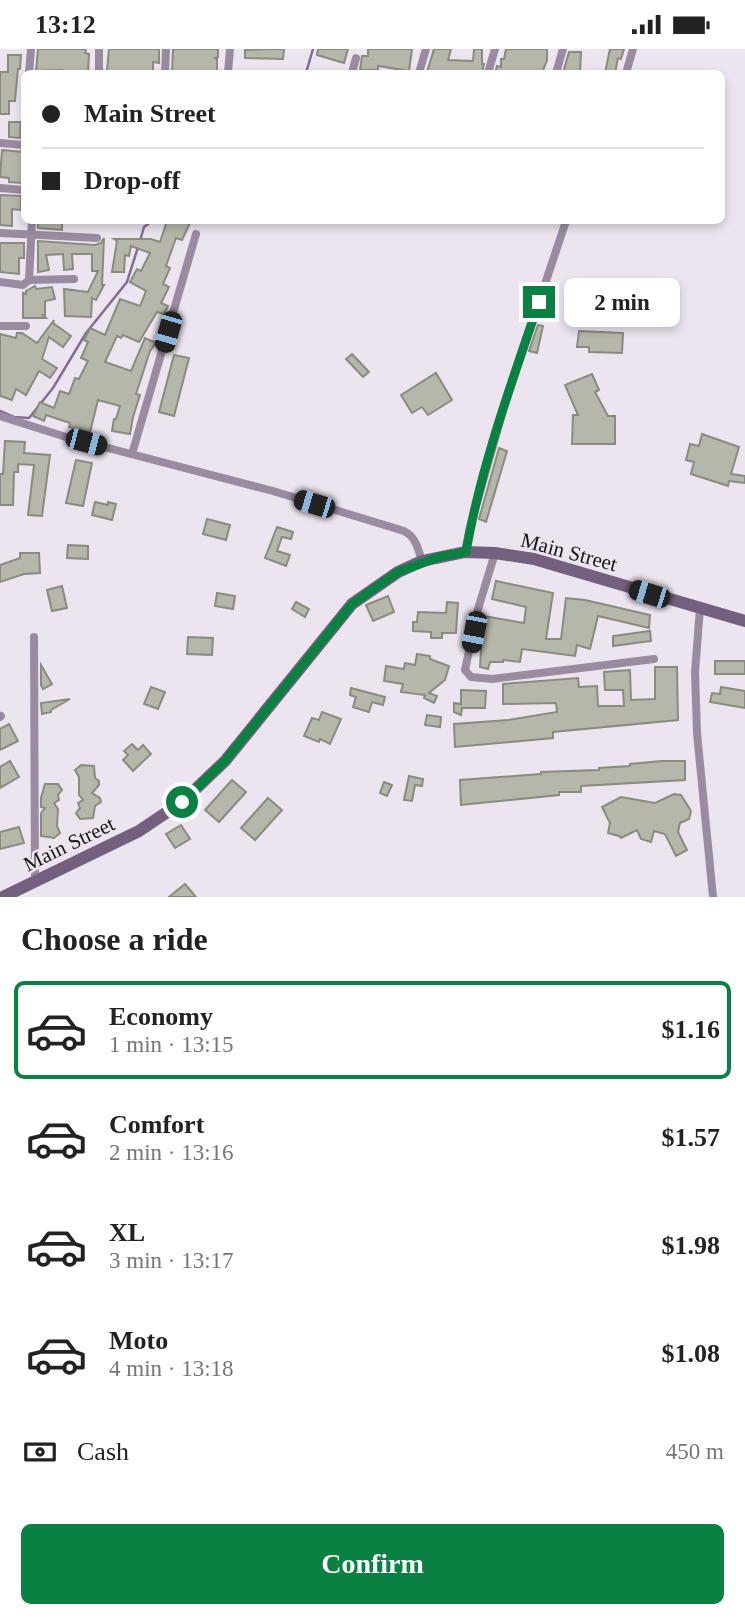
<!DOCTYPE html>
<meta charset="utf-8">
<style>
body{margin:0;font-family:Georgia,serif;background:#f6f6f6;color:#222;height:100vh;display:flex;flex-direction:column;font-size:26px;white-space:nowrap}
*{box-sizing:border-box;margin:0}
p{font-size:23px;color:#767676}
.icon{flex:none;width:38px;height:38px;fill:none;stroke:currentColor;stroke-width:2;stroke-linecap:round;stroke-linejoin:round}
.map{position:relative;height:848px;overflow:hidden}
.details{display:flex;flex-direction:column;background:#fff;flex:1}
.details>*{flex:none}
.hud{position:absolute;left:21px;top:21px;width:704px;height:154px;border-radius:10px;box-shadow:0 4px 10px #0003;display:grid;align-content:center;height:154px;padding:0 21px;background:#fff}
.end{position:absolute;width:32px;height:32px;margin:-16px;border:9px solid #0b8043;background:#fff;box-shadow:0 0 0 4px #fff}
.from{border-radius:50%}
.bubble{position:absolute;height:49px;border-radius:10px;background:#fff;box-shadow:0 4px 10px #0003;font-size:23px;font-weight:700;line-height:49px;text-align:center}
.car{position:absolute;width:21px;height:42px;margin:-21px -10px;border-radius:9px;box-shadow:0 0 5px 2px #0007;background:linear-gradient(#222 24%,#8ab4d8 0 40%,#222 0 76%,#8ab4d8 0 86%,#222 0)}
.hud b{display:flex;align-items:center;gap:24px;height:66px;font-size:26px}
.hud b+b{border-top:2px solid #e0e0e0}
.hud i{width:18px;height:18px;background:#222}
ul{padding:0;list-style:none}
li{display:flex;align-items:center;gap:21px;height:98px;margin:0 14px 10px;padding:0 7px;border:4px solid transparent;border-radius:10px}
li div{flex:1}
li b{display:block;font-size:26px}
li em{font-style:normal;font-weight:700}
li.current{border-color:#0b8043}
li>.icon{width:63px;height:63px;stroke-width:1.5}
h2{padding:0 21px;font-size:32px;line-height:84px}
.pay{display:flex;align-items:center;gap:18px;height:77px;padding:0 21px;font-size:26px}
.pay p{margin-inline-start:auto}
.primary-button{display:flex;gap:14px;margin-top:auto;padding:14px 21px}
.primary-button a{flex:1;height:80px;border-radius:10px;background:#0b8043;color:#fff;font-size:28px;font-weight:700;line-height:80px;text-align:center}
.status{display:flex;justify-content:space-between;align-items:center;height:49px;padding:0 35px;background:#fff;direction:ltr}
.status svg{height:19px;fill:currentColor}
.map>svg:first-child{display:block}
</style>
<div class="status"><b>13:12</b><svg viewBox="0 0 49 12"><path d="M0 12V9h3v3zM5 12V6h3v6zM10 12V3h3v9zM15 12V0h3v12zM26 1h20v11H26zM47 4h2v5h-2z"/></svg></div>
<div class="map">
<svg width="745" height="848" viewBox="0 0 745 848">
<rect width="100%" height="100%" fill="#ece5f0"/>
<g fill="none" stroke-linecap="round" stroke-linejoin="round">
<g stroke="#846e90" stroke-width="2.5">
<polyline points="306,24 313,0"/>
<polyline points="140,192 144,178 152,172"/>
<polyline points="0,362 14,368 29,369 53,339 86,284 127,233 138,198"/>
</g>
</g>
<g fill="#b7b6ab" stroke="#8b8a7f" stroke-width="2">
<polygon points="38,0 86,0 85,4 89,5 88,24 62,24 62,21 36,22"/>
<polygon points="109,0 159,0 159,14 153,13 153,24 107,22"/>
<polygon points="173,0 218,0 218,8 215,9 217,10 217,24 172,24"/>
<polygon points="268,0 284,0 283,10 245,9 245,1"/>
<polygon points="318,0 348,0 344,14 317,6"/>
<polygon points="368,0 412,0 409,22 378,17 378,21 360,21 362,7 368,7"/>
<polygon points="434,0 451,0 448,11 473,12 474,0 482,0 482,15 484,15 482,24 427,23"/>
<polygon points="506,0 547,0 547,11 542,24 495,24 497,17 501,18 501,10 504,10"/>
<polygon points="610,0 624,0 621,10 618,9 615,24 605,24"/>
<polygon points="569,3 581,3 580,24 563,24"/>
<polygon points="8,6 21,6 20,20 18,20 15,52 9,52 9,65 0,65 0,23 8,23"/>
<polygon points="9,73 21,73 20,89 9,88"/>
<polygon points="2,101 24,103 24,129 22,129 22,134 9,133 9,129 0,128"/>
<polygon points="0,146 21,147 21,161 12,160 12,177 0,176"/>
<polygon points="38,172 62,172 62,181 38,179"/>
<polygon points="167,172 191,172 182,191 176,189 166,217 170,219 163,235 169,238 161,254 168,257 164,265 157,263 139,293 123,286 121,289 117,287 105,313 131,322 145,289 156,294 150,302 136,345 140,346 133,368 130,385 112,382 114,370 116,370 120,357 98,351 90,383 69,378 70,374 46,366 44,372 33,367 40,353 54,359 60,342 69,345 75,329 79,330 88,312 81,309 88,293 84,291 90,279 105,286 120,250 140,257 146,242 130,233 137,220 141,222 150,204 131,197 129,207 125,206 124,223 112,223 117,192 114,190 151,190 160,193"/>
<polygon points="104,189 102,236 104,236 96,251 92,249 91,268 65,267 64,240 88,243 98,222 92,222 92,205 72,205 73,220 64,221 63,205 46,206 49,221 38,223 38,192 95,196 101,194"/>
<polygon points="0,194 24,194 24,209 19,209 19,225 0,223"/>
<polygon points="35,237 36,240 52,238 55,250 45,252 45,266 43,266 46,269 23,269 23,244 26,245 26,242"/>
<polygon points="54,271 53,274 71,287 63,298 49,288 42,310 57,319 50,329 39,322 26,346 16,340 12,351 0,347 0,285 16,289 17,284 22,284 37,294"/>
<polygon points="538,276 543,277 537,304 529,302"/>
<polygon points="579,282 623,284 622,304 589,303 589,298 577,298"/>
<polygon points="352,305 369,323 363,328 346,310"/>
<polygon points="174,306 189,309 174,367 159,363"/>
<polygon points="436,324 452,351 428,366 422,358 412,364 401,346"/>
<polygon points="592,325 599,341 595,343 608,367 615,367 615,395 572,395 573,366 578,366 565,336"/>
<polygon points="702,385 739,398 731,425 745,427 745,434 729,432 728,437 691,425 694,413 686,411 690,395 699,397"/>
<polygon points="5,392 25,393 24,404 50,406 42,467 28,466 34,416 18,415 18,423 14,423 13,456 0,456 0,425 3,425"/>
<polygon points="499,399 507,402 486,473 479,470"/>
<polygon points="76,411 92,414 83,457 66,454"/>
<polygon points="95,453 108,456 108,453 116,455 112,471 92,466"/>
<polygon points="207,470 230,476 226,491 203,485"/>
<polygon points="277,478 293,483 291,490 282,488 277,502 290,506 286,517 265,509"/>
<polygon points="68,496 88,497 88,510 67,509"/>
<polygon points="20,504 39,504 40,524 24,525 0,533 0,516 20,509"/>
<polygon points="496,532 553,544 546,590 561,590 566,549 585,551 650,566 649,579 598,567 590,600 577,596 575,607 522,600 520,613 503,611 503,613 490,613 488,620 480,618 482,584 480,583 483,567 524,574 526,558 492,550"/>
<polygon points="62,537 67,559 52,562 47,541"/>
<polygon points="217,544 235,547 233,560 215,557"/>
<polygon points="388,547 394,563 373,572 366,556"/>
<polygon points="296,553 309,560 305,568 292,560"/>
<polygon points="447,553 458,554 456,584 442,584 442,589 431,589 431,583 413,582 413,573 417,573 418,563 446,564"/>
<polygon points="650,582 651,592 613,597 613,587"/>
<polygon points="188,588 213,589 212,606 187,605"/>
<polygon points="417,605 430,607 430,610 449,617 445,631 429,644 437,647 434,654 424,649 425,646 401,643 403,635 384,632 386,617 404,620 405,614 415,616"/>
<rect x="715" y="612" width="30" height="13"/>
<polygon points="41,616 52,635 43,640 41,636"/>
<polygon points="655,618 677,618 678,671 553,683 553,689 455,698 454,675 508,671 557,663 556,654 503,655 503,635 578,629 579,638 597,637 598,657 624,657 623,641 605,641 604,623 630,621 631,651 655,650"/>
<polygon points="151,638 165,643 158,660 144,655"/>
<polygon points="721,638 745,642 745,659 710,653 712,644 720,645"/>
<polygon points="351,639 385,648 383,656 372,653 369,663 353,658 356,648 350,646"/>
<polygon points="461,641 486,642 485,659 462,659 461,666 454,663 454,654 461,655"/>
<polygon points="70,650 51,661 51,663 42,665 41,654"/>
<polygon points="322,663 341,670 330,695 320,690 319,693 304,687 312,669 319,671"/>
<polygon points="427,666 441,668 440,678 425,676"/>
<polygon points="9,675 18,692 0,701 0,680"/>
<polygon points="132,695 138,701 143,696 151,705 133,722 123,711 128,706 124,702"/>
<polygon points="10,712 19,728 0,739 0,718"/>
<polygon points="662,712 685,712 685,731 581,737 581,743 559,743 559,746 461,756 460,731 541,725 541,723 599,721 599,719 630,717 630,715"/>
<polygon points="81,716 94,717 95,729 99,732 99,736 92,744 100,749 101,753 95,757 93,769 80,770 76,764 80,759 78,754 83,751 79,746 79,728 75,721"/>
<polygon points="409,727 423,730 422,737 415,736 412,752 404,751"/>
<polygon points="232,731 246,743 219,773 205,761"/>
<polygon points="384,733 392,736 387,747 380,744"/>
<polygon points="45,735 58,735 62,741 58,746 59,751 54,754 58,760 57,777 60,784 54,789 41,787 41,764 45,759 41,758 41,749"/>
<polygon points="674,745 681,746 691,762 689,770 680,774 678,783 687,801 676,807 665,785 654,782 651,793 641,790 637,781 621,789 619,787 608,784 610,774 602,758 621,748 655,754"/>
<polygon points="268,749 282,761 255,791 241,779"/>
<polygon points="181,776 190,790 175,799 166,785"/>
<polygon points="19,778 24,794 0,800 0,783"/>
<polygon points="185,835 196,848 169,848"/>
</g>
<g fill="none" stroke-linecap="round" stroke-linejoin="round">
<g stroke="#998ca0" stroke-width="8">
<polyline points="29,24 31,0"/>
<polyline points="99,24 99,0"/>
<polyline points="165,24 166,0"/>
<polyline points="228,24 230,0"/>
<polyline points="352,24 356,9"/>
<polyline points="419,24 426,0"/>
<polyline points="488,24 495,0"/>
<polyline points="556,24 563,0"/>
<polyline points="626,24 633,0"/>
<polyline points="0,94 24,96"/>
<polyline points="0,139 24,141"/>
<polyline points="0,184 97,189"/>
<polyline points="29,231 74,230"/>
<polyline points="0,233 23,236 29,231 32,172"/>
<polyline points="0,277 26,277"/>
<path d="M0,367l66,21 207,54 131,40c12,6 14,18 18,30"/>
<polyline points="132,405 196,185"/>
<polyline points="465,503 470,478 504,358 566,172"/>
<polyline points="495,504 478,560 465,621 471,628 492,630 654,610"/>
<polyline points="700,559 695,623 697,684 713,848"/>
<polyline points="34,588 35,833"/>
<polyline points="0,668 1,667"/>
</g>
<polyline stroke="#73607e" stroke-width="12" points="3,848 139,782 182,753 225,712 352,555 398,523 422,512 465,503 495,504 534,510 745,572"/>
</g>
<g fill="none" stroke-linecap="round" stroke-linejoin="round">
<path stroke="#0b8043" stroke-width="9" d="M182,753l43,-41 127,-157 46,-32 41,-15 27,-5c14,-82 46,-171 73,-250"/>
</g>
<g text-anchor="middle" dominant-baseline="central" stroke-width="5" stroke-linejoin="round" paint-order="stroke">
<g font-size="21" fill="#161418" stroke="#ece5f0">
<text transform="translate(569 503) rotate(15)">Main Street</text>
<text transform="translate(69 795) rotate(-26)">Main Street</text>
</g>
</g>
</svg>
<i class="end from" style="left:182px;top:753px"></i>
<i class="end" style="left:539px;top:253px"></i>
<div class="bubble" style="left:564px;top:229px;width:116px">2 min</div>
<i class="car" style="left:168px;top:283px;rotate:196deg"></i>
<i class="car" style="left:86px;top:393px;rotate:105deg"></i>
<i class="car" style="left:314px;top:455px;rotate:287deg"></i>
<i class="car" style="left:649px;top:545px;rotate:287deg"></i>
<i class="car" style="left:474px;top:583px;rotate:191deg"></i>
<div class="hud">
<b><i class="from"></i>Main Street</b>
<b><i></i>Drop-off</b>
</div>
</div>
<section class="details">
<h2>Choose a ride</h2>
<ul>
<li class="current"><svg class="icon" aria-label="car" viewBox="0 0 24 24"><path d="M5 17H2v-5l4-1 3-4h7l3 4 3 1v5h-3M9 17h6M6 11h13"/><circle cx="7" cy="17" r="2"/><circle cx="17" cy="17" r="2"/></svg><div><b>Economy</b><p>1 min · 13:15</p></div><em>$1.16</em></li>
<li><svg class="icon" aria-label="car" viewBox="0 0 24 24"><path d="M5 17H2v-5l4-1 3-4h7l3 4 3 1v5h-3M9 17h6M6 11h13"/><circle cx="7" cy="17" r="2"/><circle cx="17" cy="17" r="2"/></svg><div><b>Comfort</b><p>2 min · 13:16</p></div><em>$1.57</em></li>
<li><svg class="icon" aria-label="car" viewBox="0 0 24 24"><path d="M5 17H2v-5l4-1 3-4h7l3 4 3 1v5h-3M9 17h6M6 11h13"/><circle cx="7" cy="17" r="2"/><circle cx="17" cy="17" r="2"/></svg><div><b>XL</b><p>3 min · 13:17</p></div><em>$1.98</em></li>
<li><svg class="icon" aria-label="car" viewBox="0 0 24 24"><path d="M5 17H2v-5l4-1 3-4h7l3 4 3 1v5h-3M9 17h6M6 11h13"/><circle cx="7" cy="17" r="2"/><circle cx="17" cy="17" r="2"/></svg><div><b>Moto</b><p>4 min · 13:18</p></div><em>$1.08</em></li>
</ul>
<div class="pay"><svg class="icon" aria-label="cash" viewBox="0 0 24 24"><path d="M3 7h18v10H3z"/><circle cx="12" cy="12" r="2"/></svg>Cash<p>450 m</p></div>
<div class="primary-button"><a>Confirm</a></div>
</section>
